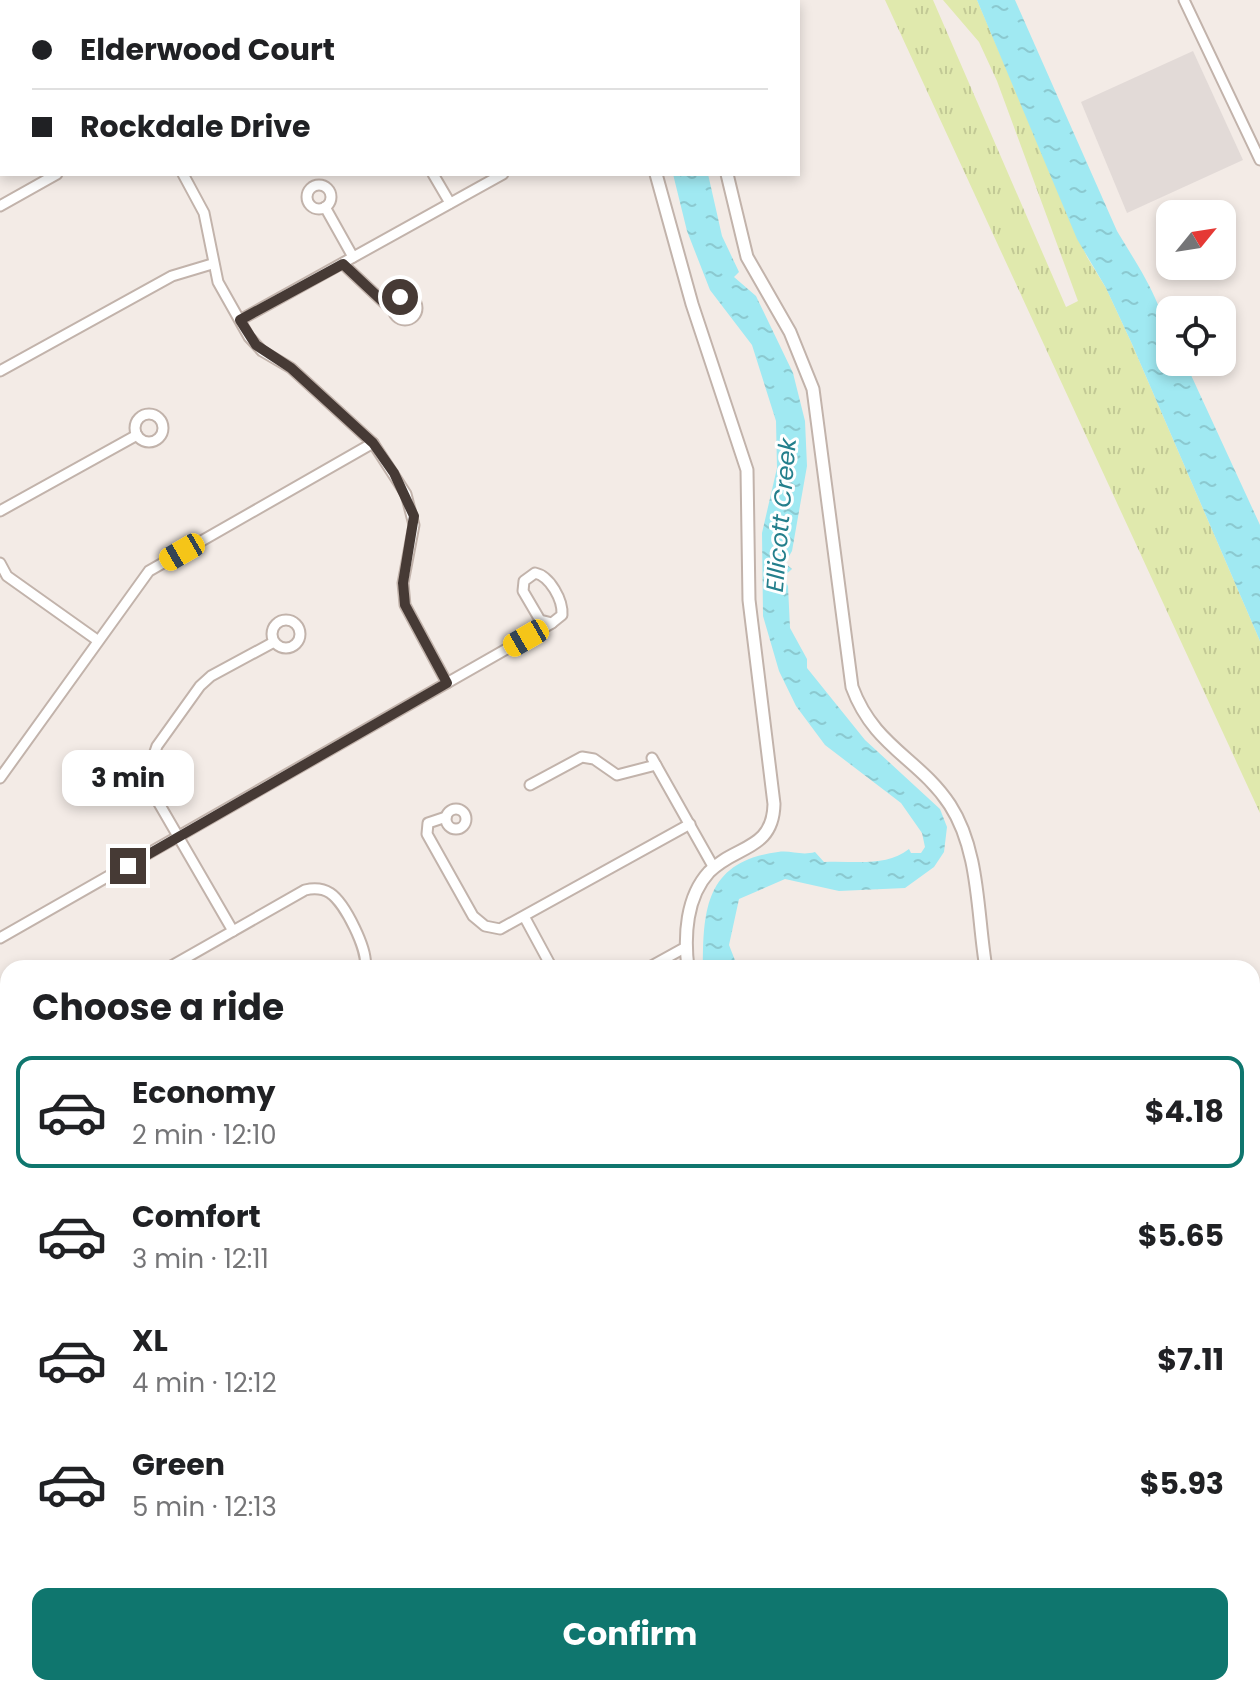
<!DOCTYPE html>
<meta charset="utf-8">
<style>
body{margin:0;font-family:Poppins,sans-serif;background:#f6f6f6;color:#202124;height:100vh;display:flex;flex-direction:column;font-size:30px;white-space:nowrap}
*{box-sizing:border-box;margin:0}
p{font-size:26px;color:#757577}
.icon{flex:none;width:44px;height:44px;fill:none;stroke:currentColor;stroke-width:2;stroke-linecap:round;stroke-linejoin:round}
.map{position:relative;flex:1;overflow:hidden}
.side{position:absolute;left:0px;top:960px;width:1260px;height:736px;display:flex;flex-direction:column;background:#fff;border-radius:24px 24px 0 0;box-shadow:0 4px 12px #0003}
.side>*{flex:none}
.guide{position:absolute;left:0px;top:0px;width:800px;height:176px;box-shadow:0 4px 12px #0003;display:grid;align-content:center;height:176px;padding:0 32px;background:#fff}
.needle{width:52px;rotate:60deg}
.fabs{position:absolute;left:1156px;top:200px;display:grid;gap:16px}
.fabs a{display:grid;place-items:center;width:80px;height:80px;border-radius:16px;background:#fff;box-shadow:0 4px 12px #0003;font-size:40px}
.end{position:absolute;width:36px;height:36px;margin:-18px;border:10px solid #463a35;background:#fff;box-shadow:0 0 0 4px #fff}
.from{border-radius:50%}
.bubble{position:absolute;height:56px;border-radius:16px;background:#fff;box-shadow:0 4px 12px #0003;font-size:26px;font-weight:700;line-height:56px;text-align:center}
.car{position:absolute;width:24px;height:48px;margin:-24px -12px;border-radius:10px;box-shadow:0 0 6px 2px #0007;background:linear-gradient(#f5c518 24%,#345 0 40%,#f5c518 0 76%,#345 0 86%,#f5c518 0)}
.guide b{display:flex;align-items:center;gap:28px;height:76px;font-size:30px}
.guide b+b{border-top:2px solid #e0e0e0}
.guide i{width:20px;height:20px;background:#202124}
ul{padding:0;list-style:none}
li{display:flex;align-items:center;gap:24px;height:112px;margin:0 16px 12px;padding:0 16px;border:4px solid transparent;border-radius:16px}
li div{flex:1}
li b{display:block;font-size:30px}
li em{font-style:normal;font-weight:700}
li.selected{border-color:#0f766e}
li>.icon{width:72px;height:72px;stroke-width:1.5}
h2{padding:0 32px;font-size:36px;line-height:96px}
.action{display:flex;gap:16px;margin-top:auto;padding:16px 32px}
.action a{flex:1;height:92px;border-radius:16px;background:#0f766e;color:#fff;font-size:32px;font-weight:700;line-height:92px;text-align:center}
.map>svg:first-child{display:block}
</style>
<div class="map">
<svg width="1260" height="1696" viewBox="0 0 1260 1696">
<defs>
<pattern id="grass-tufts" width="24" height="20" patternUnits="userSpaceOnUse" patternTransform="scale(2)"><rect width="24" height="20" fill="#e0e9ad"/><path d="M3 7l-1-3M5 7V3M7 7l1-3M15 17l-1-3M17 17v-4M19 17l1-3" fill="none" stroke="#c2c995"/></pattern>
<pattern id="forest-crowns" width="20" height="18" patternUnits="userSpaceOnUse" patternTransform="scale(2)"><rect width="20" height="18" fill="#e0e9ad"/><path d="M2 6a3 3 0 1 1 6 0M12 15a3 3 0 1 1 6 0" fill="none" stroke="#c2c995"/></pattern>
<pattern id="water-ripples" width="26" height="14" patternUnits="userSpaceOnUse" patternTransform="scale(2)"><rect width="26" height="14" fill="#a0e9f2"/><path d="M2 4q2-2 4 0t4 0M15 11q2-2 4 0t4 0" fill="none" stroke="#8bc9d0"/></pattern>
</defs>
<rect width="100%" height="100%" fill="#f3ebe6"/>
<polygon fill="#e2dad7" points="1193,51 1243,160 1127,213 1081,102"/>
<g fill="url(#grass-tufts)">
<polygon points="885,0 933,0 1066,307 1078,301 997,81 979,42 943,0 977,0 1087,257 1106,288 1132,344 1260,641 1260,813"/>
<polygon points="1252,1686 1260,1688 1260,1696 941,1696 955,1688"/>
<polygon points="201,1688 898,1688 884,1696 157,1696"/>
</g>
<polygon fill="url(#forest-crowns)" points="90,1688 201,1688 157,1696 57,1696"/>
<g fill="url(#water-ripples)">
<path d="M977,0h38l102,231c25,42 53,80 53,131h15l75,163v116l-128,-297 -26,-56 -29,-49z"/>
<path d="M673,174h35l14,62 17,36 -5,5 22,19 37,77 12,48 2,45 -15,85 -7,12 7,6 -9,8 5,9 2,42 17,31v9l58,72 75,69 7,18 -3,25 -10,15 -29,21 -66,3 -54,-12 -46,20 -10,46 9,23h-35c0,-59 3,-107 75,-116 13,-2 23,4 37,0l9,10c29,-2 61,6 85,-13l2,4h10l4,-6 -3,-14 -21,-30 -76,-58 -29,-39 -17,-35 -16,-55 -1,-83 15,-65 -1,-47 -24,-76 -42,-55 -23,-59z"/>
</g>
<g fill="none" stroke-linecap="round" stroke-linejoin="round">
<defs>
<g id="minor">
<polyline points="253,0 254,2"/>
<polyline points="1184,0 1260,160"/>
<polyline points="124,2 127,0"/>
<polyline points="0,70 2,69"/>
<polyline points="0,86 2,90"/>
<polyline points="183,174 204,213 218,282 249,337 262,351 291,368 373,443 406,494 414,525 403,583 405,605 447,683"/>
<polyline points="433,174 450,203"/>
<circle cx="319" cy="197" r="12"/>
<polyline points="0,206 57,174"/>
<polyline points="325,207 353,257"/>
<polyline points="343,264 393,311"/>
<circle cx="405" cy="308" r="12"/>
<polyline points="240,320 503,174"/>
<polyline points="0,371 172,276 212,264"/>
<circle cx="149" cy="428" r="14"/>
<polyline points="0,511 137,435"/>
<polyline points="0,563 7,576 97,640"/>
<path d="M535,573c15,3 28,27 27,42l-10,8 -12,-3 -17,-29 1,-10z"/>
<circle cx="286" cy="634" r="14"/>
<polyline points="652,758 714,868"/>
<polyline points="0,778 149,571 373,443"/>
<polyline points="530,785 582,757 594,759 617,775 656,765"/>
<circle cx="456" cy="819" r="10"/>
<polyline points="446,817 428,823 427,834 473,916 485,926 500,929 690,824"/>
<polyline points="525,918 552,968"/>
<polyline points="233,931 157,800 148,772 157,746 200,686 211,676 274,642"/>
<polyline points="0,938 552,623"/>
<path d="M168,968l137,-78c9,-2 17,-2 25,3 15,10 39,58 35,75"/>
<polyline points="648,968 686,947"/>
<polyline points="0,1064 8,1059"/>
<polyline points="0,1185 8,1181"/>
<polyline points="0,1496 8,1491"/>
<polyline points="1252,1598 1260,1614"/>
<polyline points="1252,1651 1260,1647"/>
</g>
<g id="tertiary">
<polyline points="613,0 613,2"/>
<polyline points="689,0 689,2"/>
<path d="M656,174l36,130 55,166 2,130 25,204c-1,47 -39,41 -65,68 -23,25 -25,64 -21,96"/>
<path d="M727,174l20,83 43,75 23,57 39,298c22,60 67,71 98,118 30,46 27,111 36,163"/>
<polyline points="1252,1440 1260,1441"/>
</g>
<polyline id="secondary" points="1252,1499 1260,1494"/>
<g id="motorway">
<polyline points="1053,1688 1068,1696"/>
<polyline points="481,1696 527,1688"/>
<polyline points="583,1696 667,1692 758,1696"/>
</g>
</defs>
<use href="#minor" stroke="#c2b3ab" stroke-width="13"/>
<use href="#tertiary" stroke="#c2b3ab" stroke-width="15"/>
<use href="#secondary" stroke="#d8b296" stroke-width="16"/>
<use href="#motorway" stroke="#e16c31" stroke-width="20"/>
<use href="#minor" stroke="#fff" stroke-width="9"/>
<use href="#tertiary" stroke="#fff" stroke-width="11"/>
<use href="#secondary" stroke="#ffdfc4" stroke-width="12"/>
<use href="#motorway" stroke="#ff9d65" stroke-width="16"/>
<defs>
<polyline id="motorway-bridge" points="884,1690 912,1696"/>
</defs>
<use href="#motorway-bridge" stroke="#e16c31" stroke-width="20" stroke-linecap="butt"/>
<use href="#motorway-bridge" stroke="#ff9d65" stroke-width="16"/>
</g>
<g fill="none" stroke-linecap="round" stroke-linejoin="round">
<polyline stroke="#463a35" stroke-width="10" points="128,866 447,683 405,605 403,583 414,516 394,473 373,443 291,368 256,345 240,320 343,264 393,311 400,297"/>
</g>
<g text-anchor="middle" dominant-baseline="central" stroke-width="6" stroke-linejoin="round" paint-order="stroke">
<g font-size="24" font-style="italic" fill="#247f8c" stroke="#fff">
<text transform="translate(781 515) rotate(-85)">Ellicott Creek</text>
</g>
</g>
</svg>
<div class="fabs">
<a><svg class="needle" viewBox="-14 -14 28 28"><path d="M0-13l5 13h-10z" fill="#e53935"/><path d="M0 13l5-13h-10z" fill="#757577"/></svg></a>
<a><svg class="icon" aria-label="locate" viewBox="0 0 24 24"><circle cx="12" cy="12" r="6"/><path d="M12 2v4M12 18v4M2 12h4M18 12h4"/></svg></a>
</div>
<i class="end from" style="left:400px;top:297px"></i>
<i class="end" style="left:128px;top:866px"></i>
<div class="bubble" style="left:62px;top:750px;width:132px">3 min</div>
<i class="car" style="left:182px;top:552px;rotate:240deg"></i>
<i class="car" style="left:526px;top:638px;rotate:240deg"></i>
<div class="guide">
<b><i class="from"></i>Elderwood Court</b>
<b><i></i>Rockdale Drive</b>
</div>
<section class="side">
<h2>Choose a ride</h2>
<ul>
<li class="selected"><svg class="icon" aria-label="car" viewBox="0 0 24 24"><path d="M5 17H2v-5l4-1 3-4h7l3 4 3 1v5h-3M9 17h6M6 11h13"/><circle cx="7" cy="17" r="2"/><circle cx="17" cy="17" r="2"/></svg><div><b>Economy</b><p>2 min · 12:10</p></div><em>$4.18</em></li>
<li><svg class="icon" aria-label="car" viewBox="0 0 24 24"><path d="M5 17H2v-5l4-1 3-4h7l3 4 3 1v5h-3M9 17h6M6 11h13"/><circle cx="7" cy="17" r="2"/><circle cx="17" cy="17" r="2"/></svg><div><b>Comfort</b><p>3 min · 12:11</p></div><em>$5.65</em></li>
<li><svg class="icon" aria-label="car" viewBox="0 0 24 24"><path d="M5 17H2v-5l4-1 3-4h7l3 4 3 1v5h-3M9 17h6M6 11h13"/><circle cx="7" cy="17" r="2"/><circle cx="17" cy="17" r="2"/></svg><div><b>XL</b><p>4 min · 12:12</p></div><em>$7.11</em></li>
<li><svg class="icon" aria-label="car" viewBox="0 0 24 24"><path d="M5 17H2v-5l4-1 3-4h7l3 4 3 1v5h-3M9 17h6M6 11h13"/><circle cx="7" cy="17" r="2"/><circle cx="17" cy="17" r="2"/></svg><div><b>Green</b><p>5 min · 12:13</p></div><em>$5.93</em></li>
</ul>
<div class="action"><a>Confirm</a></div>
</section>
</div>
